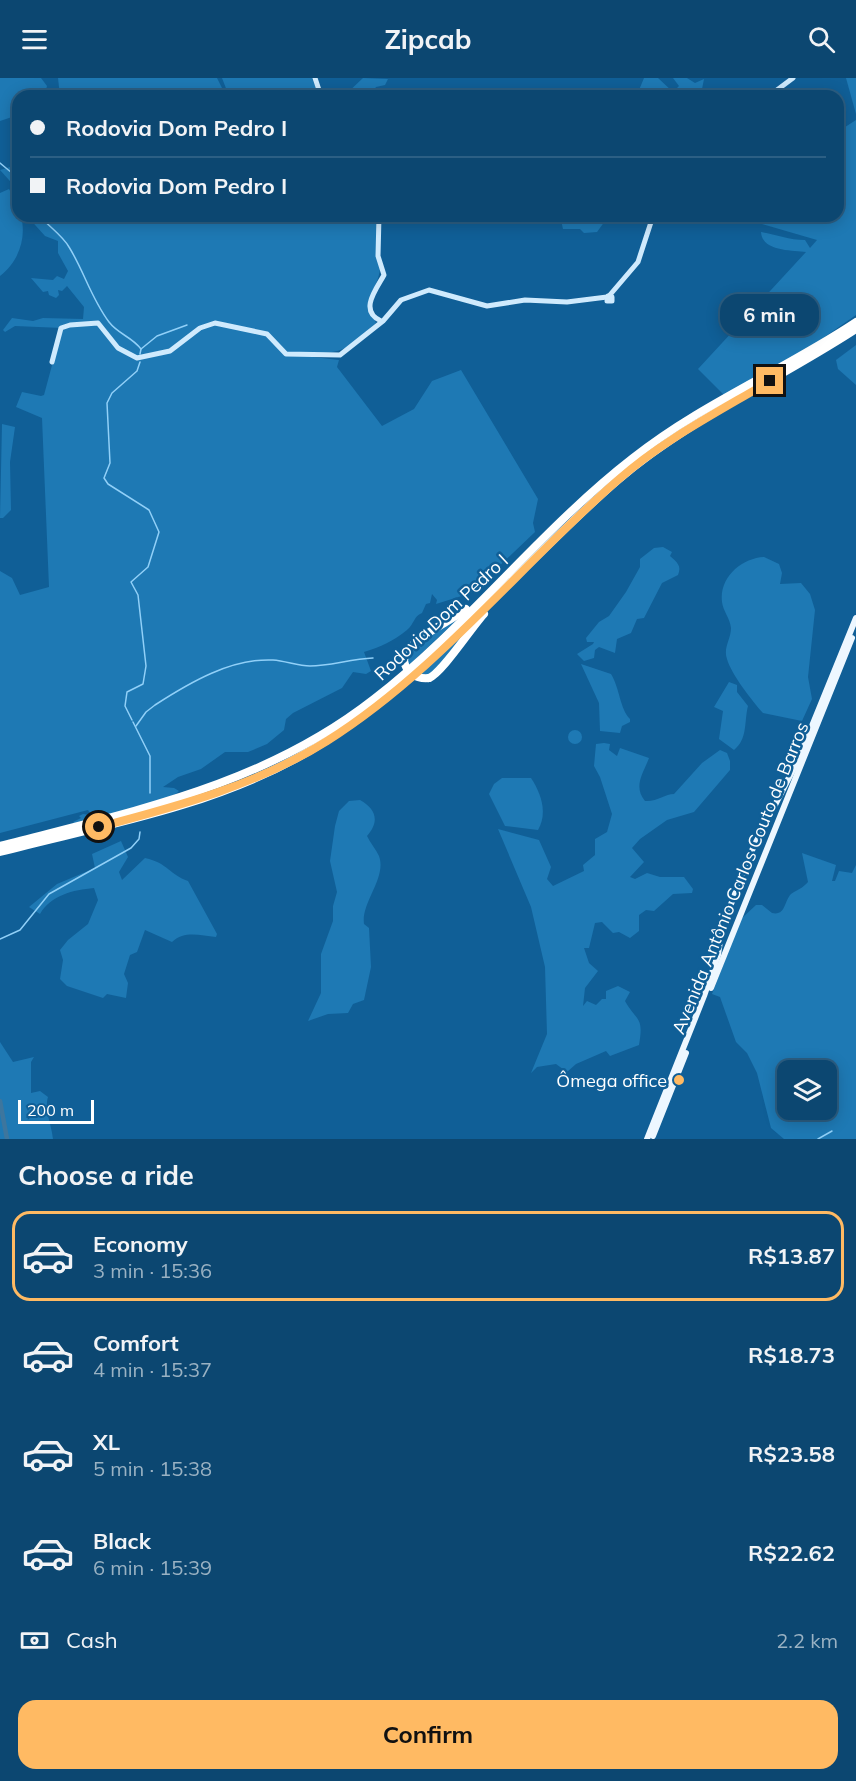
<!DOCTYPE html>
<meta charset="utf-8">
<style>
body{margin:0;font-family:Mulish,sans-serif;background:#1a5179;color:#f1f3f6;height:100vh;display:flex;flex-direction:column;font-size:22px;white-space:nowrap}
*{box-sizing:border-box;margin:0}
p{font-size:20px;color:#9ab2c3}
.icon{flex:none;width:33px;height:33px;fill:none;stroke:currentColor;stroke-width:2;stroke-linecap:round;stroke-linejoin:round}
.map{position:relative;height:1061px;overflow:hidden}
.sheet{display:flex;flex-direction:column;background:#0c4771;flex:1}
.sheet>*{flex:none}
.guide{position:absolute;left:12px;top:12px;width:832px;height:132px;border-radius:18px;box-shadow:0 3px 15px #0003,0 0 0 2px #2c5f84;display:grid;align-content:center;height:132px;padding:0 18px;background:#0c4771}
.fabs{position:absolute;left:777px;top:982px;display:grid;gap:12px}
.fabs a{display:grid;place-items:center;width:60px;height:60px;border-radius:12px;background:#0c4771;box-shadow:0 3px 15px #0003,0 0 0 2px #2c5f84;font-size:30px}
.scale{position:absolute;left:18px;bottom:15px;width:76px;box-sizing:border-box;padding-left:6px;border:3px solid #fff;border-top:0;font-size:16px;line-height:21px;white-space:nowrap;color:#fff;-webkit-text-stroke:4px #105f97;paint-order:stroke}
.end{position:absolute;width:27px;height:27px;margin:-14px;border:8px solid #ffba63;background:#111;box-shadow:0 0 0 3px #111}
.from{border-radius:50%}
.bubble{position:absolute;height:42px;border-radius:18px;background:#0c4771;box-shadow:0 3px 15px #0003,0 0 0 2px #2c5f84;font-size:20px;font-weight:700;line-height:42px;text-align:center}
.guide b{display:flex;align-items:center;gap:21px;height:57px;font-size:22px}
.guide b+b{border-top:2px solid #2c5f84}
.guide i{width:15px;height:15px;background:#f1f3f6}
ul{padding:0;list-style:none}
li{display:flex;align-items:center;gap:18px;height:90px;margin:0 12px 9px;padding:0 6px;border:3px solid transparent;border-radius:18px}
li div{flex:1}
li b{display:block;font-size:22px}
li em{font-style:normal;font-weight:700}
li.current{border-color:#ffba63}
li>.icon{width:54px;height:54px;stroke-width:1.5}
h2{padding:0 18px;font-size:27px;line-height:72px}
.pay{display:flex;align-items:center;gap:15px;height:66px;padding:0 18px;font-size:22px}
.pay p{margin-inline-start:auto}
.button{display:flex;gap:12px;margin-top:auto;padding:12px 18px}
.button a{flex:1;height:69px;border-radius:18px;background:#ffba63;color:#111;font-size:24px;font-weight:700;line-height:69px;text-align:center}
header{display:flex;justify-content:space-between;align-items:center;height:78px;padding:0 18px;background:#0c4771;font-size:27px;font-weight:700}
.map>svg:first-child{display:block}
</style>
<header><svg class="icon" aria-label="menu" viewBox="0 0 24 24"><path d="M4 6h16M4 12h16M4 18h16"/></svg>Zipcab<svg class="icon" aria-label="search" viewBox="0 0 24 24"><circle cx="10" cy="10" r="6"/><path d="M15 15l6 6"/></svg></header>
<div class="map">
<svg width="856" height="1061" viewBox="0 0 856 1061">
<rect width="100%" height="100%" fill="#105f97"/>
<g fill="#1e79b4" fill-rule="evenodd">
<polygon points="0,0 41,0 47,8 44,18 18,18 18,37 0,43"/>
<polygon points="58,0 217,0 226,18 60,18"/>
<polygon points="222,0 312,0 319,18 229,18"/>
<polygon points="363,0 388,1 385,7 376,9 370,18 344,18"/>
<polygon points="644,0 658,0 673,14 679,8 673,0 687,0 695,5 704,1 702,11 696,18 659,18 651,12 639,12"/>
<polygon points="846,0 856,0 856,36"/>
<path d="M856,42v195l-50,35 -82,45 -26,-26 108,-117c-13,-2 -44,0 -45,-20 15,2 28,8 44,8l5,8 7,-8 -55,-16 2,-8h74l1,-85z"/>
<polygon points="10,89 18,92 18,112 0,92"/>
<path d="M9,111l9,16v11h3c6,23 -3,46 -21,60v-83z"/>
<path d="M27,138h349l4,53c-4,28 -19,21 -4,54 -28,24 -29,31 -67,30l4,4 26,3 -2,7 45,59 32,-17 18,-28 29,-11 77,129 -5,24 2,9 -64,61 -35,11 1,-4 -5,-6 -2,9 -4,1 -4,9c-9,4 -7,10 -15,17 -14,11 -26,17 -43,22l7,19 -5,3 -13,-2 -11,16 -49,25 -7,6 -2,11 -17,14 -19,8h-23l-24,17 -23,8 -15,10 11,1 5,3c-9,11 -86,28 -104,33l-2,-2 8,-4 -2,-2 4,-2 8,1 -3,-5 -88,23v-262l12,7 8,17 29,-8 -7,-169 -26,-11 6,-15 19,4 3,-1 18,-67 -47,-2 -10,6 -2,-2 9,-12 21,3 10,-3 40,1 1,-12 -17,-21 -5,5 -4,-1 1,5 -3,3 -7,-3 -1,-4 -5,1 -12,-14 22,2 4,-4 7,3 4,-8 -10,-18v-12l-13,-5z"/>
<polygon points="560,138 600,138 605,143 597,154 584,155 580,151 563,151"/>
<polygon points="856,267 856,307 838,291 836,282"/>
<polygon points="2,346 15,349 10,384 11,432 3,440 0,440"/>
<path d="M663,469l9,5 -2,4c7,6 12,10 8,19l-16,8 -18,35 -7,1 -6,14 -14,6 -2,14 -16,-6 -4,3 -1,8 -10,3 -7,-7 16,-10 1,-2h-7l-1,-4 13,-16 10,-6 17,-24 14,-25v-8l14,-11z"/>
<path d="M764,479l15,7 3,9 -2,11 21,-1 9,11 5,16 -7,67 4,22 -10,22 -39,-8c-10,-11 -32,-39 -36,-54 -4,-11 4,-20 4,-31 -1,-10 -8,-17 -9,-26 -3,-25 20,-44 42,-45z"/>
<polygon points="462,537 407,589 407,577 419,563"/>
<polygon points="467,552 439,590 431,597 417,598"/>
<path d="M581,586l30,10c9,15 9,35 19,45v3l-8,4 -2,7 -20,-2 -1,-28z"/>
<path d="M729,604l8,3v7l11,14c-4,15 0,33 -14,44l-15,-11 4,-28 -9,-4z"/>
<circle cx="575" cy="659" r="7"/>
<path d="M604,665l6,1 -1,6 8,6 3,-8 29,10c-6,16 -16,28 -4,43 12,1 20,-7 29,-7l28,-31 18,-13 7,3 3,8v9l-36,42 -27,8 -27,19 -8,9 12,14 -14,15 5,2 12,-6 13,4h24l9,12 -1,4 -19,1 -19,17 -8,-1 -7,5v16l-9,7 -11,-6 -6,1 -11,-11 -7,1 -6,25h-5l5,15 9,8 -13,17 -2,18 4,-5 9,4 6,-6h4v-8l12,-5 12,6 -5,9c12,21 19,15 14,44l-29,11 -4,-5 -30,13 -9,8 -11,-8 -19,3 -6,6 16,-39 -2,-67 -14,-60 -33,-78 41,11 12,27 -4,12 6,7 31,-15 -1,-6 12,-10v-16l12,-7 5,-18 -12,-37 -6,-11 2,-22z"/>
<path d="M502,700h29c10,15 17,35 7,52l-33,-4 -16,-32 5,-10z"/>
<path d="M360,722c16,9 20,21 7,36 3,7 9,13 12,20 8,22 -18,46 -15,68l5,4 2,39 -7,33 -11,4 -5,9 -20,1 -20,7 13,-28v-39l12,-33v-15l4,-14 -7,-31 5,-35 4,-15 10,-10z"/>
<path d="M121,763l7,16 -9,15 3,8 23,-22c23,5 25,17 43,23l29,53 -1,3c-15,-1 -31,-7 -44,5l-27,-12 -8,22 -7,3 -6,19 4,9 -2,15 -19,-4 -4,4 -36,-12 -7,-7 3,-19 -3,-10 8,-10 20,-16 10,-24 -4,-12c-21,2 -43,7 -54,26l-11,-7 28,-23 38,-16 -3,-14z"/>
<path d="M802,775l34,12 -4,16h3l4,-10 13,2 4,-8v274h-72l-13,-11 -14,-55 -10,-20 -11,-11 -16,-45 -8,-3 29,-75 15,-14h6l10,8c14,3 12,-12 19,-19 6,-4 12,-6 17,-12zM788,993h38v39h-38z"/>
<path d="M0,964l13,20 21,-5 -3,5v31l9,-2 8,6c-4,12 4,29 5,42h-53z"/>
</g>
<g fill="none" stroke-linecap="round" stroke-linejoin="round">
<g stroke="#91d0f8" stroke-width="1.5">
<polyline points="0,85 18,100"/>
<path d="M40,138c9,11 22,19 29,31 15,24 22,51 40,75 9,12 23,15 32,27l-1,5"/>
<polyline points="141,271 157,258 187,247"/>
<polyline points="132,642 125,628 127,614 143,606 146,588 138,517 131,504 148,489 159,454 149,432 108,406 104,400 110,385 107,325 112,315 137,293 140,284"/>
<polyline points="133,644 150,678 150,715"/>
<path d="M136,648l10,-14 9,-7c34,-22 76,-47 118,-45 13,1 25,6 37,6 20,0 40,-7 63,-8"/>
<polyline points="0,861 20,852 49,816 131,770 139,761 140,754"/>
<polyline points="818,1061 832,1053"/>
</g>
<polyline stroke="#3d769e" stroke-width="4.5" points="0,1023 7,1061"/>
<g stroke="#cfeafd" stroke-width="5">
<polyline points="315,0 321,18"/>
<polyline points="769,18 793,0"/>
<path d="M379,138l-1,40 6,19c-7,13 -26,36 -3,46"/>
<polygon points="608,218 612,219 612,223 607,223"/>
<polyline points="609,218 638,184 653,138"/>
<polyline points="52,284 61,250 70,247 98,245 118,270 137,280 170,273 200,250 215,245 267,256 286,276 340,277 383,243 401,222 429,212 487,228 525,222 567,224 607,219"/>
</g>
<g stroke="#edf7ff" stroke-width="6">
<polyline points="711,910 852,560"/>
<polyline points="653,1058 686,975"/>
<polyline points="647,1061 704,918 718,877 722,849 753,770 799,680 856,540"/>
</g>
<g stroke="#fff" stroke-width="8">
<path d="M404,582c3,-21 45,-37 62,-51"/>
<path d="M429,600c13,-5 42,-50 55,-64"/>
<path d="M0,768c133,-35 263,-60 374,-147 93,-72 166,-169 259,-241 68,-54 151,-88 223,-136"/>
<path d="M0,774c100,-26 206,-44 297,-94 126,-69 214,-186 321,-278 71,-61 160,-100 238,-151"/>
</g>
<path stroke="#fff" stroke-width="8" d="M404,582c2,14 12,19 25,18"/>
</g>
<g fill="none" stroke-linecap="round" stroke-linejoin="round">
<path stroke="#ffba63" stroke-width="8" d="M99,749c80,-21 158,-42 228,-86 111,-70 193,-176 291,-261 45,-40 100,-68 152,-99"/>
</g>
<circle fill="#ffba63" stroke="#105f97" stroke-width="2" cx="679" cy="1002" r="6"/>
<g text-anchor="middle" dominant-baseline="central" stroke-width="5" stroke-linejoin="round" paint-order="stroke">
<g font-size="18" fill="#fff" stroke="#105f97">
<text transform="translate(441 539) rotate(-43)">Rodovia Dom Pedro I</text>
<text transform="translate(740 800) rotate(-68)">Avenida Antônio Carlos Couto de Barros</text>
</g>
<g font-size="18" fill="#fff" stroke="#105f97" text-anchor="end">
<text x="667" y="1002">Ômega office</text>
</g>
</g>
</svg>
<div class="fabs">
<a><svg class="icon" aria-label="layers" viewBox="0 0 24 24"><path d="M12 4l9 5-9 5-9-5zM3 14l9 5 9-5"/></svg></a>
</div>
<div class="scale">200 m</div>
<i class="end from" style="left:99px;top:749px"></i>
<i class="end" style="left:770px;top:303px"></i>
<div class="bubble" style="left:720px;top:216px;width:99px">6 min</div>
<div class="guide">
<b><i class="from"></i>Rodovia Dom Pedro I</b>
<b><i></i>Rodovia Dom Pedro I</b>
</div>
</div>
<section class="sheet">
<h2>Choose a ride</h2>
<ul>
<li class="current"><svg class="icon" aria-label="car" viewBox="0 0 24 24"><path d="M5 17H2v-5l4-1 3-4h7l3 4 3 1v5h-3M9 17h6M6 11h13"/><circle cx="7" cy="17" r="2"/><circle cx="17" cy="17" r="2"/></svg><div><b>Economy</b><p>3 min · 15:36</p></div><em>R$13.87</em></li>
<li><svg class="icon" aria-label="car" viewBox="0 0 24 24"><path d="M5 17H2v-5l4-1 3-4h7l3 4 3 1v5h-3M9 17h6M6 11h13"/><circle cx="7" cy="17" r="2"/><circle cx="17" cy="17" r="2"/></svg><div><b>Comfort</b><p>4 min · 15:37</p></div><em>R$18.73</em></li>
<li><svg class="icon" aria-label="car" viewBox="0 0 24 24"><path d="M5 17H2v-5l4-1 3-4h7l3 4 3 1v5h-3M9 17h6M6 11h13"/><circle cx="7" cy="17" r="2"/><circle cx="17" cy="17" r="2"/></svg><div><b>XL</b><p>5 min · 15:38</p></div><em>R$23.58</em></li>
<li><svg class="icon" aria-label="car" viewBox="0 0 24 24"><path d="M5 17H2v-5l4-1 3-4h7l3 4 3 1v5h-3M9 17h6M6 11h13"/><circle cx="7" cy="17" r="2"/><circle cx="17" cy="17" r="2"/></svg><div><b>Black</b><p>6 min · 15:39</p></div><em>R$22.62</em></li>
</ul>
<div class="pay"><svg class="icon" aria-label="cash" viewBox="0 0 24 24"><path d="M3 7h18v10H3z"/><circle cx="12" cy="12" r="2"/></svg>Cash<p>2.2 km</p></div>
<div class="button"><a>Confirm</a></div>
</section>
